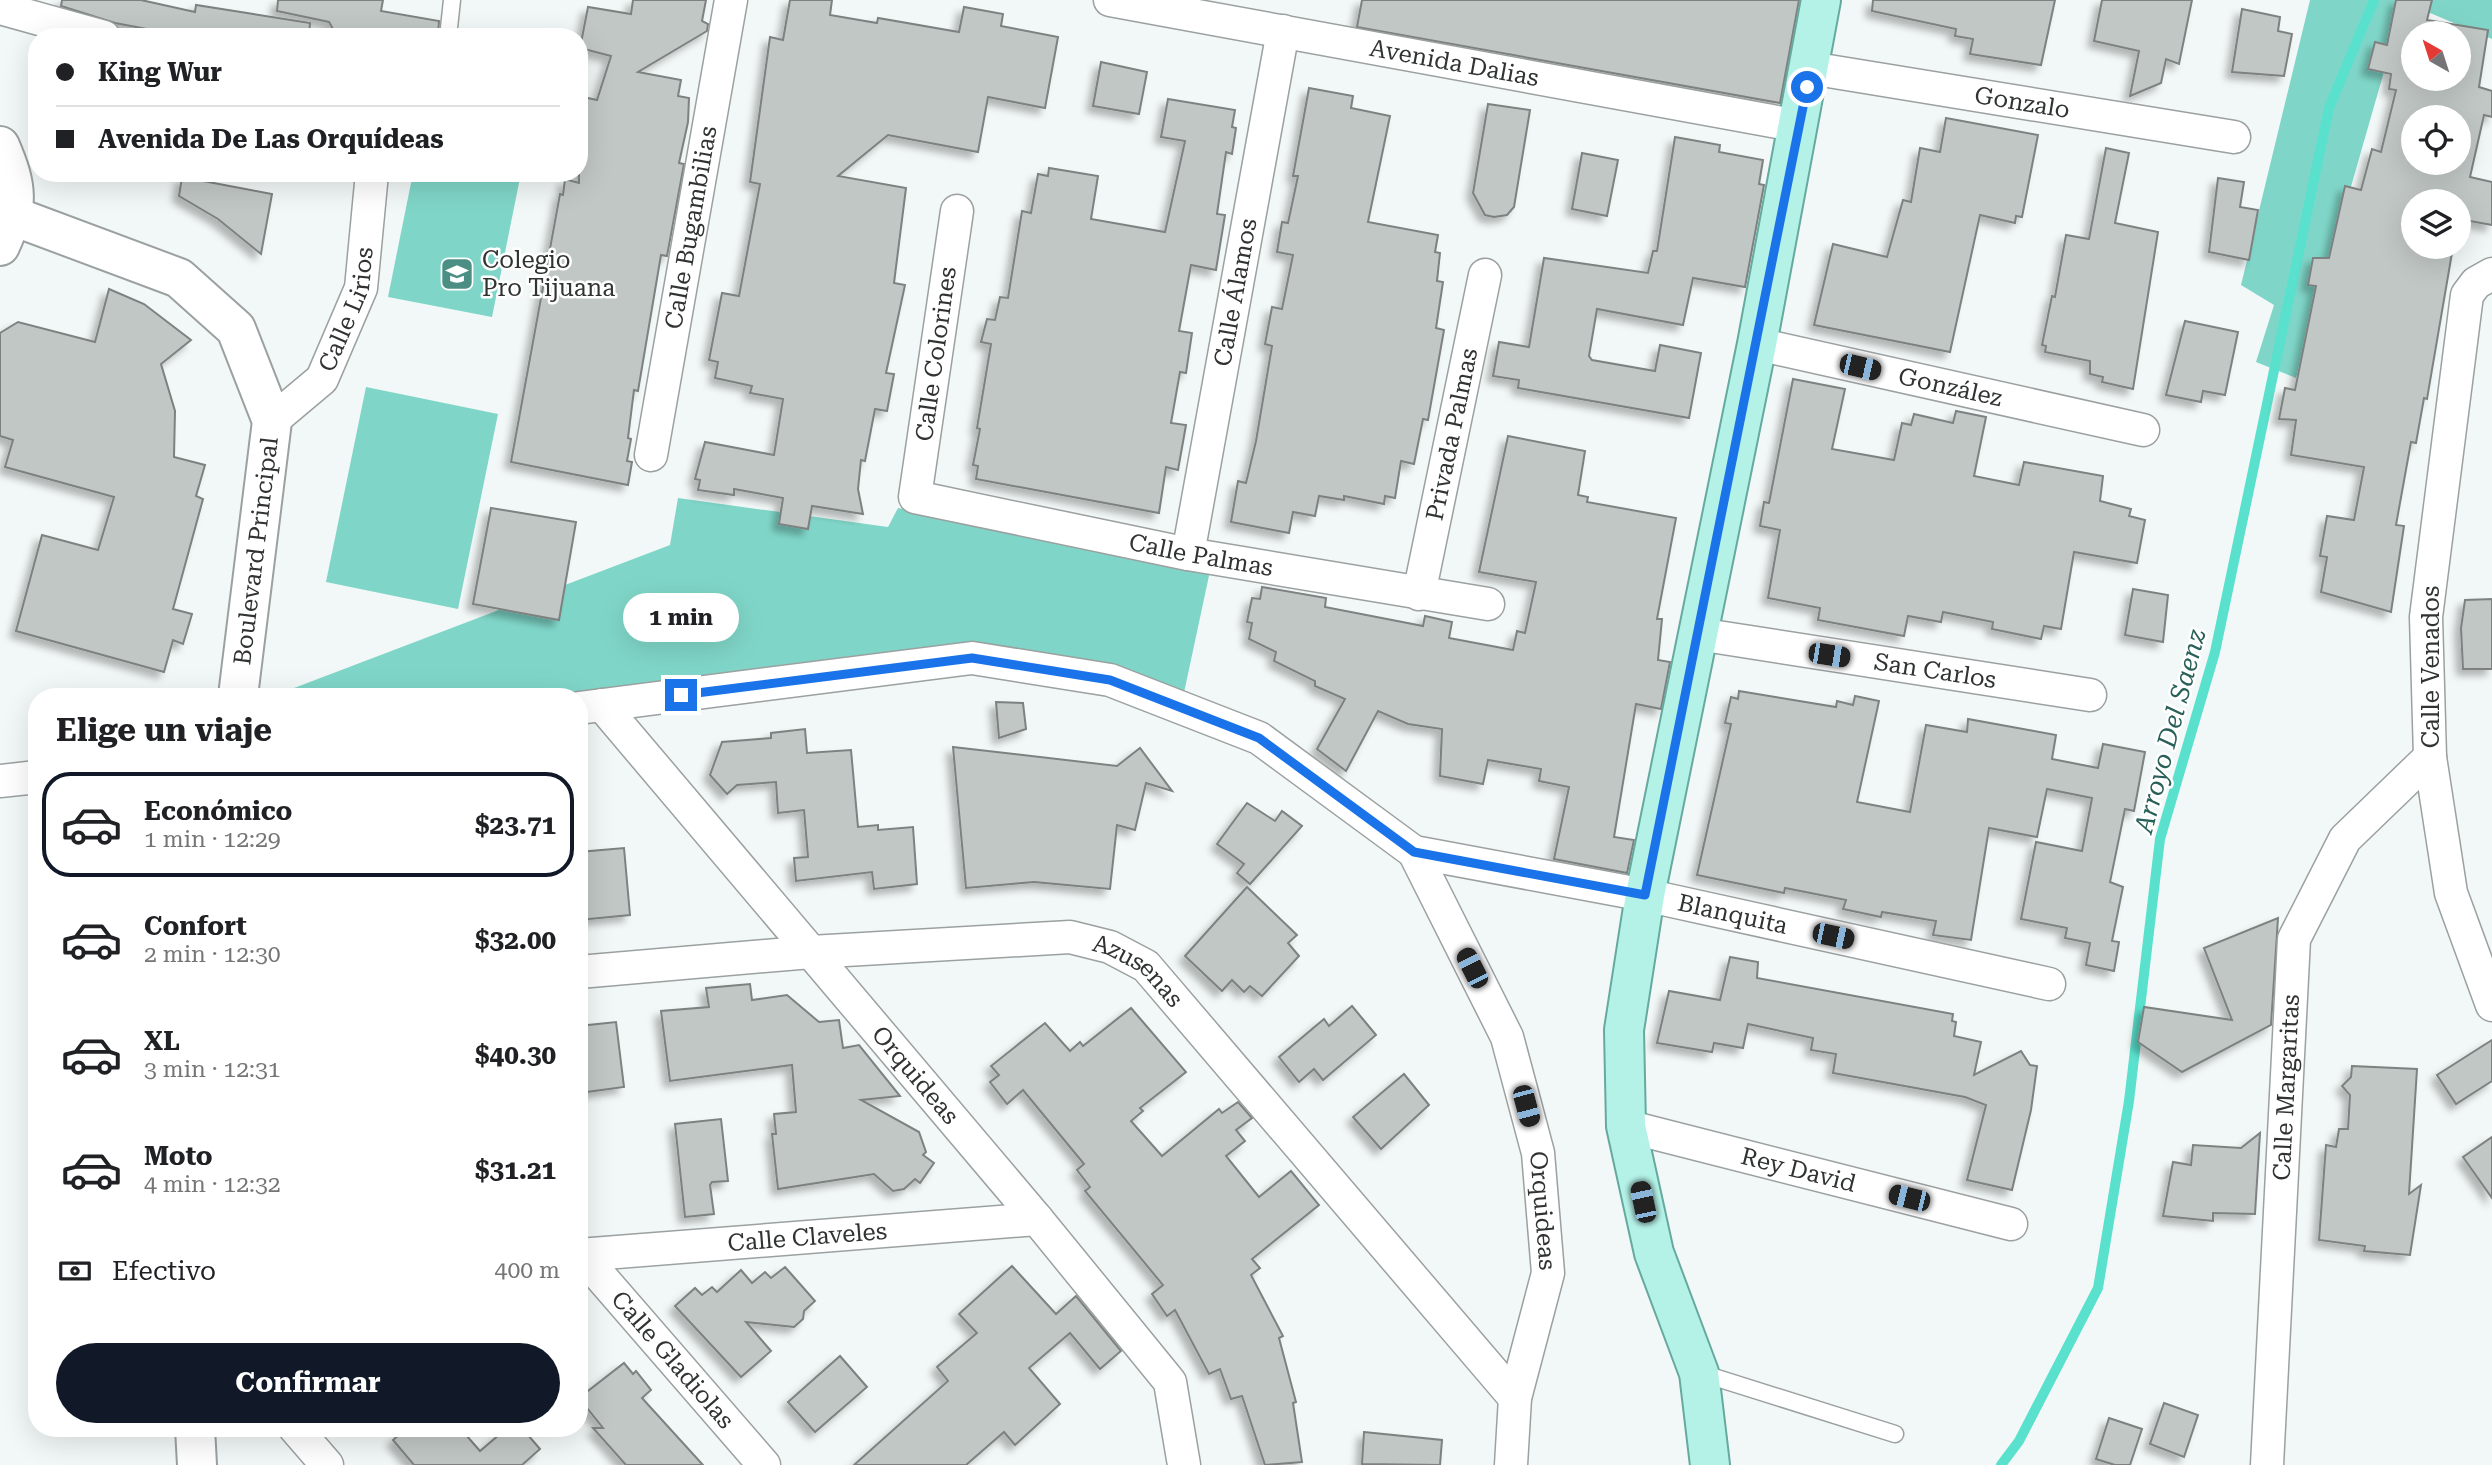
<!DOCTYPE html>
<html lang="es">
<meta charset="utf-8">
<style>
body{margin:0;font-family:"Roboto Serif",serif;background:#f2f2f2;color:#202124;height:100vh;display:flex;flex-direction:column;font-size:26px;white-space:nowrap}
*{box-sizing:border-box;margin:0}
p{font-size:23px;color:#757577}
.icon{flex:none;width:38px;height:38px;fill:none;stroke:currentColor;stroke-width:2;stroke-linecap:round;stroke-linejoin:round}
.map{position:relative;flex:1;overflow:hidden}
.panel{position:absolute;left:28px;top:688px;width:560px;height:749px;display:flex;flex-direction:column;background:#fff;border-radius:28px;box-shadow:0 7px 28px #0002}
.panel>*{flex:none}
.hud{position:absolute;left:28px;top:28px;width:560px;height:154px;border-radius:28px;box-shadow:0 7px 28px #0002;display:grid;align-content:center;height:154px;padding:0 28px;background:#fff}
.needle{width:46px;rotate:321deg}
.fabs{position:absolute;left:2401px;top:21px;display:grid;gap:14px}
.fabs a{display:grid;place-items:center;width:70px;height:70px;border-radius:50%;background:#fff;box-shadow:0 7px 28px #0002;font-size:35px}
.end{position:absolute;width:32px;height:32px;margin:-16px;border:9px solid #1a73e8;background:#fff;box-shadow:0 0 0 4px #fff}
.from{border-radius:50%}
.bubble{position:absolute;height:49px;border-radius:24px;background:#fff;box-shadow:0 7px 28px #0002;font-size:23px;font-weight:700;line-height:49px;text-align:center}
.car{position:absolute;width:21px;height:42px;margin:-21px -10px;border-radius:9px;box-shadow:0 0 5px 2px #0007;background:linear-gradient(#222 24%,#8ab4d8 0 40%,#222 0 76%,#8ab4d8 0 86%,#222 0)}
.hud b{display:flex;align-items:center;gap:24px;height:66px;font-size:26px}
.hud b+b{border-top:2px solid #e0e0e0}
.hud i{width:18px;height:18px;background:#202124}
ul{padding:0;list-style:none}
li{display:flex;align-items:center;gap:21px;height:105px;margin:0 14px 10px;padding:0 14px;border:4px solid transparent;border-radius:28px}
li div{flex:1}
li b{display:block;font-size:26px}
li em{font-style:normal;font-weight:700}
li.on{border-color:#111827}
li>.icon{width:63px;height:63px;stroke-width:1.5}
h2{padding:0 28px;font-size:32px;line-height:84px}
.pay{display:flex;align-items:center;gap:18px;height:77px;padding:0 28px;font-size:26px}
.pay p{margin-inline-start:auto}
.action{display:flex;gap:14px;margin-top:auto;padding:14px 28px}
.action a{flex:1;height:80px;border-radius:42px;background:#111827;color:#fff;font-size:28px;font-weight:700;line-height:80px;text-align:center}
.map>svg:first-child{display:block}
</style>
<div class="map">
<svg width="2492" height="1465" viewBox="0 0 2492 1465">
<defs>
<filter id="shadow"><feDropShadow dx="-6" dy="6" stdDeviation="3.5" flood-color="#0004"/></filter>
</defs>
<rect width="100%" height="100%" fill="#f2f8f7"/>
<g fill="#7fd6c8">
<polygon points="2310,0 2492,0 2492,39 2404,2 2296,378 2256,362 2274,305 2241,285"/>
<polygon points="413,173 521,173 492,317 388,297"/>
<polygon points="366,387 498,414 458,609 326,582"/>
<polygon points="678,498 888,527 898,508 1210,571 1182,702 1056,667 579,696 280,696 281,693 670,545"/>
</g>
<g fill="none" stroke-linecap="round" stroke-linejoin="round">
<polyline stroke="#5ae1ce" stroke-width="10" points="2001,1465 2019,1441 2098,1288 2129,1101 2160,839 2215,652 2329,108 2374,0"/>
</g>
<g fill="#c1c7c5" stroke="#7d8281" stroke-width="2" fill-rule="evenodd" filter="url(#shadow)">
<polygon points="62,0 141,0 195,12 196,5 310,23 309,37 189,37 115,23 61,6"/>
<polygon points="278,0 383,0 381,11 439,21 438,37 371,37 333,29 329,22 277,11"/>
<polygon points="633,0 706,0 702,21 708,24 707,31 638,72 681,80 678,96 689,98 688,122 679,163 684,164 667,256 661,255 638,391 634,390 628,438 631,439 627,461 632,462 628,485 511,462 560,194 563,195 565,179 579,183 579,96 597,100 611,56 580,48 588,7 631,14"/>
<polygon points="790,0 832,0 830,15 877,23 878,18 959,32 964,7 1003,14 1001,26 1058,37 1045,108 988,97 978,152 888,135 838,176 906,188 894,283 905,285 886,373 894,374 887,411 875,409 865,461 861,460 858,489 863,514 812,506 808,529 779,524 783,498 734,489 734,495 698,490 700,480 695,479 705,442 774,455 783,399 750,393 752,386 715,378 718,362 709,360 722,293 739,296 760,184 750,182 770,37 783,40"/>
<polygon points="1362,0 1799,0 1780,103 1357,27"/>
<polygon points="1873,0 2055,0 2041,65 1970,54 1973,39 1955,36 1956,29 1872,11"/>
<polygon points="2102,0 2192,0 2179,64 2166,59 2161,83 2130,96 2139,51 2094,41"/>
<path d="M2396,0h36l-5,20 61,10 -9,57 13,4v26l-8,-2 -14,62 22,5v43l-33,-6v-18h-46v46h40l-26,152 -3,-1 -8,45 -5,-1 -15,83 8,1 -13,86 -70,-20 6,-35 -7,-1 7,-40 27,4 10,-53 -73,-12 5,-35 -17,-1 6,-31 10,2 21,-104 -8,-1 5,-27h16l16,-72 16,4 11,-41 9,3 15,-62 -7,-1 2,-15 -23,-5 7,-27 12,3zM2413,33h46v46h-46zM2413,117h46v46h-46z"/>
<polygon points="2242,9 2280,17 2278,31 2292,34 2284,76 2232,72"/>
<polygon points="1101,62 1147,72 1139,114 1093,106"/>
<polygon points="1309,88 1353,96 1351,108 1390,116 1368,222 1438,235 1435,252 1440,253 1437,281 1443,282 1436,328 1444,330 1428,420 1423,419 1414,464 1401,461 1395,498 1385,496 1384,504 1344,496 1344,500 1319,496 1315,516 1293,512 1289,533 1231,522 1238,481 1246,483 1256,441 1272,346 1265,344 1272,307 1282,309 1293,255 1277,252 1282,222 1288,223 1298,176 1293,176"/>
<polygon points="1168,99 1235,110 1232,127 1236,128 1232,154 1226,152 1217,214 1225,215 1216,270 1191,265 1179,331 1192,333 1186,373 1180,372 1171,423 1186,425 1178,470 1166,467 1159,513 976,479 978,466 973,465 980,429 977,428 991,344 981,342 987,319 995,320 1000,297 1008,298 1022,211 1031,213 1038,174 1048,176 1049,168 1098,176 1091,219 1165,232 1185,141 1161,137"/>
<polygon points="1488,104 1530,110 1514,207 1507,215 1494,217 1485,215 1473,193"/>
<polygon points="1946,118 2038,135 2022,217 2016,216 2015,223 1980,215 1950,352 1814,325 1833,244 1887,257 1903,200 1911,202 1920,148 1940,152"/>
<polygon points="1675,137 1720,145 1719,152 1763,160 1759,184 1764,185 1745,287 1693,278 1683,325 1597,309 1589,356 1592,360 1655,371 1660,345 1701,353 1689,418 1518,388 1519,380 1493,376 1499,342 1529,347 1544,258 1648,273 1653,251 1657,251"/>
<polygon points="2106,148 2129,153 2115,223 2158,232 2133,389 2102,382 2103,377 2090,374 2090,361 2045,352 2046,346 2042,345 2052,296 2055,297 2066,235 2089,239"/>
<polygon points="1582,153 1618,160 1607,216 1572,209"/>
<polygon points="182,177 272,194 261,254 218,219 179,196"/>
<polygon points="2218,178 2244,182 2240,207 2258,210 2249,260 2209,252"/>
<polygon points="109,289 144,304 191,340 161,364 175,411 174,457 205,465 196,496 203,499 173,609 192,614 183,644 173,640 164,672 16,631 42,535 98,550 114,497 5,467 13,440 0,436 0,333 18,322 95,342"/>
<polygon points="2185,321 2238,332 2225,395 2203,391 2201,402 2166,395"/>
<polygon points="1793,379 1845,389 1832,449 1894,460 1902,423 1911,425 1914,414 1953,423 1956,411 1986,417 1974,476 2019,485 2024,462 2103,476 2100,501 2131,509 2129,516 2145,520 2137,563 2074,552 2061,629 2044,626 2041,639 1992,629 1993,622 1943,612 1941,622 1908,616 1904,636 1818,620 1820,608 1768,598 1780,530 1760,526 1764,502 1769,503"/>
<polygon points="1508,436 1585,451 1578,495 1588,497 1587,502 1676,518 1657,619 1662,619 1658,660 1670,662 1661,709 1636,704 1614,837 1634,840 1627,873 1554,859 1569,787 1539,781 1541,769 1488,760 1483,784 1440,776 1442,729 1408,724 1378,711 1346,771 1317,749 1345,699 1315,686 1315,681 1274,661 1276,652 1249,639 1252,623 1247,622 1252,598 1260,599 1262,587 1326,598 1325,607 1423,626 1425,616 1452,622 1449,638 1513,650 1517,631 1525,633 1536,582 1479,572"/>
<polygon points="491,508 576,522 559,620 473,604"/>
<polygon points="2133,589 2168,595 2163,642 2125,635"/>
<polygon points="2492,599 2492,669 2463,669 2461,628 2465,600"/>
<polygon points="1739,691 1836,707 1837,701 1853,705 1855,696 1879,701 1857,802 1910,812 1926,725 1967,732 1968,719 2056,735 2052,759 2098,768 2103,744 2145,752 2134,811 2125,809 2110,882 2123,887 2112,941 2119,942 2114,971 2086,965 2090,943 2065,938 2067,928 2021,919 2036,842 2082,851 2092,798 2047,789 2037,837 1989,828 1971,940 1933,935 1936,921 1882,912 1881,917 1843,909 1846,900 1785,888 1784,893 1697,875 1731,724 1725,723 1731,697 1738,699"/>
<polygon points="996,702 1023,703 1026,729 999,738"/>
<polygon points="805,729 807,753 851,750 858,827 878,825 878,830 913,827 917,884 874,889 872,872 796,881 794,858 808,857 804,810 778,813 776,782 737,785 727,794 710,775 722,742 771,738 771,733"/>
<polygon points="953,747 1117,766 1140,748 1172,791 1146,783 1135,830 1117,825 1110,889 1034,882 966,888"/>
<polygon points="1247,803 1275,821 1282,811 1302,826 1250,884 1237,873 1244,864 1217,844"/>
<polygon points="624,848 630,915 579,920 579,852"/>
<polygon points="1247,887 1297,935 1288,943 1299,956 1262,996 1250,986 1244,992 1232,980 1222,991 1185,956"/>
<polygon points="2278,918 2271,1025 2182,1072 2138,1042 2144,1007 2232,1020 2204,948"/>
<polygon points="1730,957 1758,962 1757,978 1953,1014 1952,1021 1956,1022 1954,1036 1981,1042 1974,1075 2021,1051 2030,1065 2037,1066 2031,1110 2012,1190 1967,1180 1986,1105 1965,1097 1833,1073 1836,1054 1811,1050 1813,1038 1748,1024 1743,1048 1714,1043 1712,1052 1657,1043 1669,991 1720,1000"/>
<polygon points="750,984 752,1000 787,995 819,1022 839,1020 843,1048 859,1045 900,1096 861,1100 919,1132 926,1152 923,1155 934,1163 920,1183 915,1179 904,1189 893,1191 874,1174 778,1189 772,1134 776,1134 774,1114 796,1112 792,1065 670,1081 661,1011 709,1007 706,988"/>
<polygon points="1352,1006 1376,1035 1323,1080 1314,1069 1299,1082 1279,1057 1324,1019 1329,1026"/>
<polygon points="1131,1008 1186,1072 1140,1108 1143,1111 1131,1121 1162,1156 1219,1109 1222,1113 1238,1102 1252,1118 1236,1130 1245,1141 1226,1156 1259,1197 1291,1171 1319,1205 1252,1259 1260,1268 1251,1275 1283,1336 1279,1338 1296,1402 1293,1403 1302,1462 1265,1465 1242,1396 1231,1399 1220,1369 1209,1374 1175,1310 1167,1316 1152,1294 1163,1285 1085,1191 1090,1187 1077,1170 1084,1164 1023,1090 1007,1104 990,1082 999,1075 991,1066 1045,1023 1070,1051 1080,1042 1083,1046"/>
<polygon points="616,1022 624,1087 579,1093 579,1026"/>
<polygon points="2492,1040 2492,1081 2456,1104 2437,1075"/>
<polygon points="2352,1066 2417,1069 2409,1194 2421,1185 2410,1255 2364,1251 2365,1246 2319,1240 2326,1145 2336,1147 2339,1129 2348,1129 2350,1095 2342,1086 2351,1077"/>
<polygon points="1404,1074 1429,1105 1381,1149 1353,1117"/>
<polygon points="721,1119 728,1181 712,1182 710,1185 714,1214 685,1217 675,1124"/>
<polygon points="2260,1133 2255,1214 2213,1213 2213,1221 2163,1216 2173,1162 2191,1165 2193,1145 2241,1148"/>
<polygon points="2492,1137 2492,1198 2463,1157"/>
<polygon points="1012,1266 1056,1314 1076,1296 1121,1351 1100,1369 1070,1333 1029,1368 1060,1404 1015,1445 1004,1432 966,1465 854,1465 948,1381 937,1367 977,1333 959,1314"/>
<polygon points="785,1267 815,1301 804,1311 803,1319 794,1327 746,1322 771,1351 741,1377 675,1306 695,1288 702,1295 712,1287 717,1292 741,1270 752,1283 765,1272 771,1278"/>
<polygon points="840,1356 867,1387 815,1432 788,1402"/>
<polygon points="624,1363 633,1374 636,1371 651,1390 642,1398 703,1465 626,1465 593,1428 603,1428 579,1398"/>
<polygon points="2164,1403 2198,1415 2184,1457 2150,1444"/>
<polygon points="2109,1418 2142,1429 2130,1465 2115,1465 2096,1459"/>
<polygon points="407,1428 460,1428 480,1451 507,1428 522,1428 540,1449 522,1465 414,1465 393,1440"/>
<polygon points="1364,1432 1442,1440 1440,1465 1362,1464"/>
</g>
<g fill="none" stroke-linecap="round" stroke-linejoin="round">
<defs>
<g id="service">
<polyline points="448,37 452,0"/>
<polyline points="1701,1373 1895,1434"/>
</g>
<g id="minor">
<path id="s1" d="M1110,0l689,126"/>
<polyline points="0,8 104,37"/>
<path id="s2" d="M1810,68l424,69"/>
<path id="s3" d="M957,211l-42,286 273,57 300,50"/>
<polyline points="2492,274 2476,283 2467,295 2426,617 2430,757 2451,893 2492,1005"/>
<path id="s4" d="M1757,344l386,86"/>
<path id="s5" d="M272,421l50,-42 39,-91 11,-115"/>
<path id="s6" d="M651,455l80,-455"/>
<path id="s7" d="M1188,554l95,-523"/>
<path id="s8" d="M1419,594l66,-319"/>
<path id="s9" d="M1698,634l392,61"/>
<path id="s10" d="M602,705l435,514 133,163 14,83"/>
<path id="s11" d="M579,708l393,-50 138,22 149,58 155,114 231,43 404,89"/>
<polyline points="0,781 37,777"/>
<path id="s12" d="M1414,852l93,185 31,116 10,120 -33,125 -4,67"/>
<path id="s13" d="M579,972l232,-20 259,-15 40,10 36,19 369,432"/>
<path id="s14" d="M1626,1126l385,98"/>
<path id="s15" d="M581,1254l183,211"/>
<path id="s16" d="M579,1255l458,-36"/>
<polyline points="295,1428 327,1465"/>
<path id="s17" d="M2267,1465l27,-526 51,-100 85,-82"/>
</g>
<g id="tertiary">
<polyline points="13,216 179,278 236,329 272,421 238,696"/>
<polyline points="195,1428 197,1465"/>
</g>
<path id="secondary" d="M0,146c18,42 19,59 0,100"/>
<polyline id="primary" points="1710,1465 1699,1373 1654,1253 1626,1126 1624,1030 1645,895 1757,344 1821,0"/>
</defs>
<use href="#service" stroke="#9ba1a0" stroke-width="19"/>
<use href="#minor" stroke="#9ba1a0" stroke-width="35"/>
<use href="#tertiary" stroke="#9ba1a0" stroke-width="42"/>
<use href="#secondary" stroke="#9ba1a0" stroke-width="42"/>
<use href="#primary" stroke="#66a99f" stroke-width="42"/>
<use href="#service" stroke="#fff" stroke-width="16"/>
<use href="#minor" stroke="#fff" stroke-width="32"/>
<use href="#tertiary" stroke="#fff" stroke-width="38"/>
<use href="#secondary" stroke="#fff" stroke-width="38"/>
<use href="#primary" stroke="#b4f2e8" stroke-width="38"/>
</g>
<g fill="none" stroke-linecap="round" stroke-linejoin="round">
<polyline stroke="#1a73e8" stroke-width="9" points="681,695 972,658 1110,680 1259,738 1414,852 1645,895 1807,87"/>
</g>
<defs>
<symbol id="school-square" viewBox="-11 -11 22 22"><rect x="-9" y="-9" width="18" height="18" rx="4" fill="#4a8e84" stroke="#fff"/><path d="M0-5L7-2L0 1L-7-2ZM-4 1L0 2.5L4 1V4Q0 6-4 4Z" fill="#fff"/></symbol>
</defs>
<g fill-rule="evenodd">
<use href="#school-square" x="438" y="255" width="38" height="38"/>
</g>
<g text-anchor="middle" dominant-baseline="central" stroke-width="5" stroke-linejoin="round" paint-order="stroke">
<g font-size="24" fill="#313333" stroke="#fff">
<text stroke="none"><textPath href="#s1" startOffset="350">Avenida Dalias</textPath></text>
<text stroke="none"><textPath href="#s2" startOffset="215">Gonzalo</textPath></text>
<text stroke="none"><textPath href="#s6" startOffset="231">Calle Bugambilias</textPath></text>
<text stroke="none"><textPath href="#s7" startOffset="266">Calle Álamos</textPath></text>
<text stroke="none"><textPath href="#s5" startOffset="140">Calle Lirios</textPath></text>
<text transform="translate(936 354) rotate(-82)">Calle Colorines</text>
<text stroke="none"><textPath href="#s4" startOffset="198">González</textPath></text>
<text stroke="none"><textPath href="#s8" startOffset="163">Privada Palmas</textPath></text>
<text transform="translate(256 551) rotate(-83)">Boulevard Principal</text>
<text stroke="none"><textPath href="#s3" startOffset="581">Calle Palmas</textPath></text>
<text transform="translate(2431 667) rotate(-90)">Calle Venados</text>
<text stroke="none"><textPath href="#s9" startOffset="240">San Carlos</textPath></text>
<text stroke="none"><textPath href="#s11" startOffset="1213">Blanquita</textPath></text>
<text stroke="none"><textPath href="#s13" startOffset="570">Azusenas</textPath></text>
<text stroke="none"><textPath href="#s10" startOffset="485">Orquideas</textPath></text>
<text stroke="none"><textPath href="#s17" startOffset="378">Calle Margaritas</textPath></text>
<text stroke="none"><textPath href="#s14" startOffset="178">Rey David</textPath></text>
<text stroke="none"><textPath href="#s12" startOffset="385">Orquideas</textPath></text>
<text stroke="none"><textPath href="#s16" startOffset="229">Calle Claveles</textPath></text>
<text stroke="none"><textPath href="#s15" startOffset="140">Calle Gladiolas</textPath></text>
</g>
<g font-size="24" fill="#313333" stroke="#fff" text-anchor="start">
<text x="482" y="260">Colegio<tspan x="482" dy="28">Pro Tijuana</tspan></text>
</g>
<g font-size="26" font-style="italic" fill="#286058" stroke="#fff">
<text transform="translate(2170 731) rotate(-75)">Arroyo Del Saenz</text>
</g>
</g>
</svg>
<div class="fabs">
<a><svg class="needle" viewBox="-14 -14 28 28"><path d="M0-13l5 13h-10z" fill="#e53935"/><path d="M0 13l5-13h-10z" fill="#757577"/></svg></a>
<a><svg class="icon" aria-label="locate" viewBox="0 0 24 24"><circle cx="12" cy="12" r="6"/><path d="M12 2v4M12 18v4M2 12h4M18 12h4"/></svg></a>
<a><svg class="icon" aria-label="layers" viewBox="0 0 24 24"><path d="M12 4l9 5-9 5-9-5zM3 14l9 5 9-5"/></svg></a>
</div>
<i class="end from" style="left:1807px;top:87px"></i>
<i class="end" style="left:681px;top:695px"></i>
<div class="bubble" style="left:623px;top:593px;width:116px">1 min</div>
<i class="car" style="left:1860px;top:367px;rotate:103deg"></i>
<i class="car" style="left:1829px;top:655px;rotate:99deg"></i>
<i class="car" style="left:1833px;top:936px;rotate:102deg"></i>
<i class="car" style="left:1472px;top:968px;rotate:333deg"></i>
<i class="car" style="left:1526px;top:1106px;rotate:165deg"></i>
<i class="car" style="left:1909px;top:1198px;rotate:284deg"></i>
<i class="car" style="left:1643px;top:1202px;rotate:348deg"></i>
<div class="hud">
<b><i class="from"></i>King Wur</b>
<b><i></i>Avenida De Las Orquídeas</b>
</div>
<section class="panel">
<h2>Elige un viaje</h2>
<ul>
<li class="on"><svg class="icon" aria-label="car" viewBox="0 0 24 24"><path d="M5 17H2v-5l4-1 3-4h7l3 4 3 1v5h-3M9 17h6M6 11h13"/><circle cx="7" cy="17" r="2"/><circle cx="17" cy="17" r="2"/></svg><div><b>Económico</b><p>1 min · 12:29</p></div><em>$23.71</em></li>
<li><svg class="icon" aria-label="car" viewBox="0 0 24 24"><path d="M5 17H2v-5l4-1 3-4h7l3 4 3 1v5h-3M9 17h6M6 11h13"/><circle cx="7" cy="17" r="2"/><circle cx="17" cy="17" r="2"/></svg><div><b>Confort</b><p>2 min · 12:30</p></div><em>$32.00</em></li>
<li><svg class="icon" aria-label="car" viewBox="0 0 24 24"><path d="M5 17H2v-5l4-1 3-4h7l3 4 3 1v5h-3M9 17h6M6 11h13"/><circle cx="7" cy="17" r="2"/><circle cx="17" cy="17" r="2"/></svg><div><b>XL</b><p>3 min · 12:31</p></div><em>$40.30</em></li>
<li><svg class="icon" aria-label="car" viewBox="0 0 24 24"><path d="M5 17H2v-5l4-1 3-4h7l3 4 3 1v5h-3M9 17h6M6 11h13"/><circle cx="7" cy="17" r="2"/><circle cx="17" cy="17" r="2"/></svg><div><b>Moto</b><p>4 min · 12:32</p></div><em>$31.21</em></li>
</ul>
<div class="pay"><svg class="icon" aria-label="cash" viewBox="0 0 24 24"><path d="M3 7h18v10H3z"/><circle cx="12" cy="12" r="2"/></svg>Efectivo<p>400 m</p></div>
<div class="action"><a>Confirmar</a></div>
</section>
</div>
